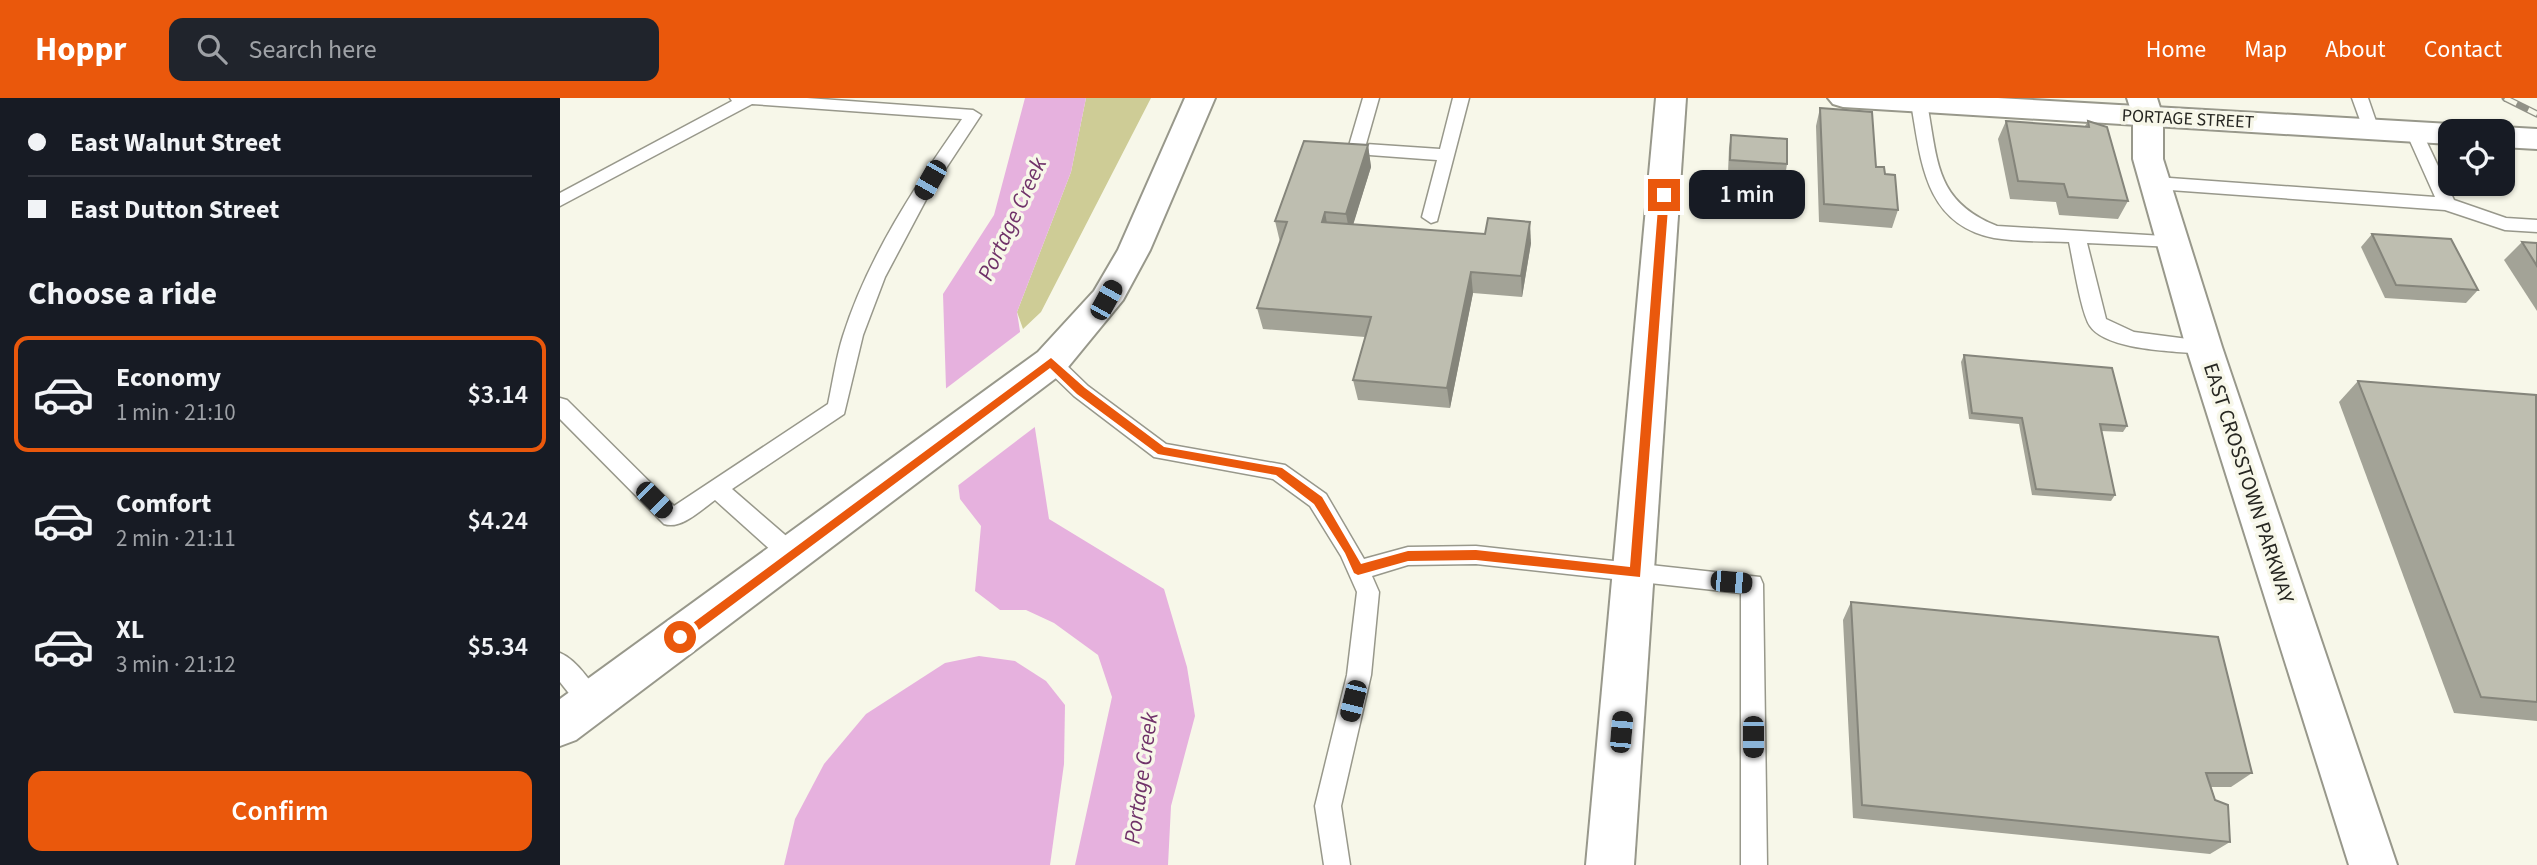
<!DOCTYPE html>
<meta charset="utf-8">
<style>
body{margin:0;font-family:"Source Sans 3",sans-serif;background:#20242c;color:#f1f3f6;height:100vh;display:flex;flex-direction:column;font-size:26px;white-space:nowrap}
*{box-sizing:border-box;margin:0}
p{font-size:23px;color:#9ea1a6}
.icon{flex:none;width:38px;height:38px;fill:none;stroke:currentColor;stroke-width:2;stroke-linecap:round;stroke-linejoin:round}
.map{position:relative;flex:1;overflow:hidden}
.drawer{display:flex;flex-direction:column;background:#171b24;width:560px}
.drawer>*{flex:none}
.top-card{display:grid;align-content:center;height:154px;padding:0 28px;background:#171b24}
.tools{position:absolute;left:1878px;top:21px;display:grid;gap:14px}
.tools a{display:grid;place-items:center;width:77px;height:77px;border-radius:14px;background:#171b24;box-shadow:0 2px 5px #0004;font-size:35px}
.end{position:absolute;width:32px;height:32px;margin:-16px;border:9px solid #ea580c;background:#fff;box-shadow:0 0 0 4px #fff}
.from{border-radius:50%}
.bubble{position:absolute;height:49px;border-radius:14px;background:#171b24;box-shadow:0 2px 5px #0004;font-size:23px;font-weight:600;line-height:49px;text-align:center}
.car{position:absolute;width:21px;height:42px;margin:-21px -10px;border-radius:9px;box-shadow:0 0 5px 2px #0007;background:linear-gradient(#222 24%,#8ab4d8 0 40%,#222 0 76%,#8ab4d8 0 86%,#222 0)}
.top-card b{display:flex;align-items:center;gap:24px;height:66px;font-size:26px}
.top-card b+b{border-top:2px solid #363941}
.top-card i{width:18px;height:18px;background:#f1f3f6}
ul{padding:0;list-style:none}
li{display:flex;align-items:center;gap:21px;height:116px;margin:0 14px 10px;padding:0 14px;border:4px solid transparent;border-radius:14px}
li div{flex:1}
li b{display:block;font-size:26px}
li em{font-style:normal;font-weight:600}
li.active{border-color:#ea580c}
li>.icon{width:63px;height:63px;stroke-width:1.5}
h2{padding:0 28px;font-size:32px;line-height:84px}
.action{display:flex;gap:14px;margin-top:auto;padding:14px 28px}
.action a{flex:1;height:80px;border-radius:14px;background:#ea580c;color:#fff;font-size:28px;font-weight:600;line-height:80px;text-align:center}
header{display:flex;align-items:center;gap:42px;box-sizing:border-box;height:98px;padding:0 35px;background:#ea580c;color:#fff}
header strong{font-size:33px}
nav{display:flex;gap:38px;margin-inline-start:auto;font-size:24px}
.search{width:490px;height:63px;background:#20242c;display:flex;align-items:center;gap:18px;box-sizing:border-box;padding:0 24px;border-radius:14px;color:#9ea1a6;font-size:26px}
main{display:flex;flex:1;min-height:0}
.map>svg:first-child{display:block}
</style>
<header>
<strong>Hoppr</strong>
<div class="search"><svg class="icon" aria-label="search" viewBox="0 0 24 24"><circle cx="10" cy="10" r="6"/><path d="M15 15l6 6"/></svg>Search here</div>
<nav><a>Home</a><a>Map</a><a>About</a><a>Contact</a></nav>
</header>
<main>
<section class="drawer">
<div class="top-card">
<b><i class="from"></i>East Walnut Street</b>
<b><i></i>East Dutton Street</b>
</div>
<h2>Choose a ride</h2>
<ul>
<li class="active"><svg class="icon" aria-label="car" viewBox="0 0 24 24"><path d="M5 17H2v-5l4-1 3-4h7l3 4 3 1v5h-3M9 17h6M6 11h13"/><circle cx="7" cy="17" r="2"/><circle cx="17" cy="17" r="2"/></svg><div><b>Economy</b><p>1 min · 21:10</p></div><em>$3.14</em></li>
<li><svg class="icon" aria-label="car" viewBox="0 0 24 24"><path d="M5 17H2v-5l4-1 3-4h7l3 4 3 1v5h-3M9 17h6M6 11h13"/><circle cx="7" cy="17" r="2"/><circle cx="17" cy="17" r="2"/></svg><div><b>Comfort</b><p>2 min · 21:11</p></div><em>$4.24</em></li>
<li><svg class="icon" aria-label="car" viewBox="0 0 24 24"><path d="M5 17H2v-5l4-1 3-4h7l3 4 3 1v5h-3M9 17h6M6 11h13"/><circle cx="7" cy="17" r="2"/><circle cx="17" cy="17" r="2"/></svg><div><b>XL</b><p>3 min · 21:12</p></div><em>$5.34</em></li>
</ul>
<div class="action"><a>Confirm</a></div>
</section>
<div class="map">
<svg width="1977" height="767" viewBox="0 0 1977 767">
<rect width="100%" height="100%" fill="#f7f7e9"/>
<polygon fill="#cecc96" points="526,0 591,0 481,214 463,231 457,214 511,74"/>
<g fill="#e6b1de">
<polygon points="465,0 526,0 511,74 457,214 489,421 604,491 627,569 635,618 611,708 608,767 515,767 552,599 538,557 494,525 466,512 440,512 415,493 421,428 400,401 386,290 383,196 434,117"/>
<polygon points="419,558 455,563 486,583 505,607 504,666 490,767 224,767 235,721 264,666 306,616 385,565"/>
</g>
<polygon fill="#f7f7e9" points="464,231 480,325 396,389 384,292"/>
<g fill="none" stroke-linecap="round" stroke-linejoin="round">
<defs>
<g id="service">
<path d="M170,0h77l166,12 8,5 -52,79 -44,83 -22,58 -19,79 -112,75 67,58 3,7 -3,7 -8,2 -8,-2 -68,-61c-14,10 -34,30 -51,24l-104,-105v-21l7,2 107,106 154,-102c5,-23 8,-46 15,-68 25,-79 72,-150 119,-217l-210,-15 -192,102v-13l172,-92z"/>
<polygon points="803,0 819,0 806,46 880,51 893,0 909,0 877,123 871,125 862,119 877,62 796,56 788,51"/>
<path d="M1359,0l8,5c11,59 8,98 70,123l183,11 3,4 -3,4 -6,2 -87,-4 19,76 28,13 77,10 3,5 -3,5 -7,2c-28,-3 -97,-3 -114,-28 -9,-13 -17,-66 -21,-84 -24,-1 -51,0 -75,-4 -70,-14 -73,-78 -83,-135z"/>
<polygon points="1792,0 1808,0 1819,32 1817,36 1805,36"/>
<polygon points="1854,29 1862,34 1894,102 1946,120 1977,122 1977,134 1945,132 1885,112 1596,91 1587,85 1596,79 1875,99 1846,34"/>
<polygon points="491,257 498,259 528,288 606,346 725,367 766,396 804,461 848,449 916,448 1200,479 1203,486 1207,767 1181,767 1181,495 916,466 848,467 812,478 819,494 811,577 781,708 790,767 764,767 755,708 787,577 797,494 781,458 750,408 713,381 594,359 514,298 484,269 481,264 484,259"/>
<path d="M0,555c17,7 36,34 43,50l-4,8 -8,3 -8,-3 -23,-29z"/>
</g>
<g id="minor">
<polygon points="625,0 655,0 590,152 563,202 504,274 16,642 0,648 0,601 478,254 534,193 558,152"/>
<polygon points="1096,0 1126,0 1074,767 1026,767"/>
<polygon points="1567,0 1597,0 1603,19 1603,61 1662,249 1837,767 1789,767 1626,249 1573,61 1573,19"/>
</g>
<g id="secondary">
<polygon points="1268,0 1438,0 1890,26 1903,33 1890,33 1890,46 1283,9 1273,6"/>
<polygon points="1942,29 1977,31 1977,51 1942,49 1942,33 1931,33"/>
</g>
</defs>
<use href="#service" stroke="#98988b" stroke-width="3"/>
<use href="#minor" stroke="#98988b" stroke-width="4"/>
<use href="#secondary" stroke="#98988b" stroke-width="4"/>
<use href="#service" fill="#fff" fill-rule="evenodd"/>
<use href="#minor" fill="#fff" fill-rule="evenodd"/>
<use href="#secondary" fill="#fff" fill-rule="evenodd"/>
<defs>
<polyline id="rail" points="1945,0 1977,16"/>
</defs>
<use href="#rail" stroke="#919187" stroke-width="7"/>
<use href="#rail" stroke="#f7f7e9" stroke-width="4.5" stroke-dasharray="13" stroke-linecap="butt"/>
</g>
<g fill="#a3a397">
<polygon points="1260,10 1316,69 1325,76 1338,112 1332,130 1259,124 1256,28"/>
<polygon points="1446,23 1525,28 1528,23 1568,103 1558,121 1499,117 1496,104 1450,101 1438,41"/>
<polygon points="1171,37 1227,66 1225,79 1168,75 1169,50"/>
<polygon points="808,47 811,69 793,126 971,145 962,199 913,195 890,310 798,302 793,282 805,239 703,231 697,210 720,144 715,123"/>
<polygon points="1812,136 1918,192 1906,205 1825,200 1801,149"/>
<polygon points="1962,144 1977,145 1977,213 1944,162"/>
<polygon points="1404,257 1567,328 1563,334 1541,333 1555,397 1551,403 1472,397 1459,326 1409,321 1401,264"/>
<polygon points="1798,283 1977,298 1977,623 1894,615 1779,304"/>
<polygon points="1291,504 1692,675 1671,689 1651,689 1670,744 1650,756 1293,720 1283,522"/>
</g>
<g fill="#85857b">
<polygon points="808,47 811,69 790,137 786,116"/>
<polygon points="765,114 769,136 762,124"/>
<polygon points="970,124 971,145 962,199 961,178"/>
<polygon points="911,174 913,195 890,310 887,290"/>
</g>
<g fill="#bebeb0" stroke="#85857b" stroke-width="2">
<polygon points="1260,10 1312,14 1316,69 1324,69 1325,76 1335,77 1338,112 1264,106"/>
<polygon points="1446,23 1529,29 1528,23 1547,29 1568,103 1508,99 1504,86 1458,83"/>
<polygon points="1171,37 1227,41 1227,66 1170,62"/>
<polygon points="744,43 808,47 786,116 765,114 762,124 925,136 928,120 970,124 961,178 911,174 887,290 793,282 811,219 697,210 727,124 715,123"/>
<polygon points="1812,136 1891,141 1918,192 1836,187"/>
<polygon points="1962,144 1977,145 1977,168"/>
<polygon points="1404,257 1552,270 1567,328 1540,326 1555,397 1476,391 1462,320 1412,315"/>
<polygon points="1798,283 1976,297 1977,604 1921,599"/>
<polygon points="1291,504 1658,539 1692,675 1646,675 1655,702 1668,707 1670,744 1302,707"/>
</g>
<polygon fill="#ea580c" points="1104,94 1109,97 1080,479 916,462 848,463 798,477 794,475 785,455 754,406 716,377 598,356 517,296 490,270 124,543 115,543 114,539 491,260 525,290 604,349 722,370 762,399 801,466 848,453 916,452 1070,469 1099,97"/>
<g text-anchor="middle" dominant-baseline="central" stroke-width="7" stroke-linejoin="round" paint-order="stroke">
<g font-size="18" fill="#262621" stroke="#f7f7e9">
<text transform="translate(1628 21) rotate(3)">PORTAGE STREET</text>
</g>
<g font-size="21" fill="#262621" stroke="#f7f7e9">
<text transform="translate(1689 385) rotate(72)">EAST CROSSTOWN PARKWAY</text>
</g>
<g font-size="23" font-style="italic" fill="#703269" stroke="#f7f7e9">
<text transform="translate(452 121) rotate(-65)">Portage Creek</text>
<text transform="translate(581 680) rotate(-82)">Portage Creek</text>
</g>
</g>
</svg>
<div class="tools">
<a><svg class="icon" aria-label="locate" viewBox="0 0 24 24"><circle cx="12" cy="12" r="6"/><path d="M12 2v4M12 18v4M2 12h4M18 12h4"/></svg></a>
</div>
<i class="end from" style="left:120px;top:539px"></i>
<i class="end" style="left:1104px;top:97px"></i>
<div class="bubble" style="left:1129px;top:72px;width:116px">1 min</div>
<i class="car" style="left:370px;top:82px;rotate:210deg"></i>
<i class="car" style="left:546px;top:202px;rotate:29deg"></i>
<i class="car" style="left:94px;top:402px;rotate:135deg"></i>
<i class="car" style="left:1171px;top:484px;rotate:95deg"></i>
<i class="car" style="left:793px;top:603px;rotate:194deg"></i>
<i class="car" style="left:1061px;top:634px;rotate:5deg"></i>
<i class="car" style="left:1193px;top:639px;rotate:180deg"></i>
</div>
</main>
